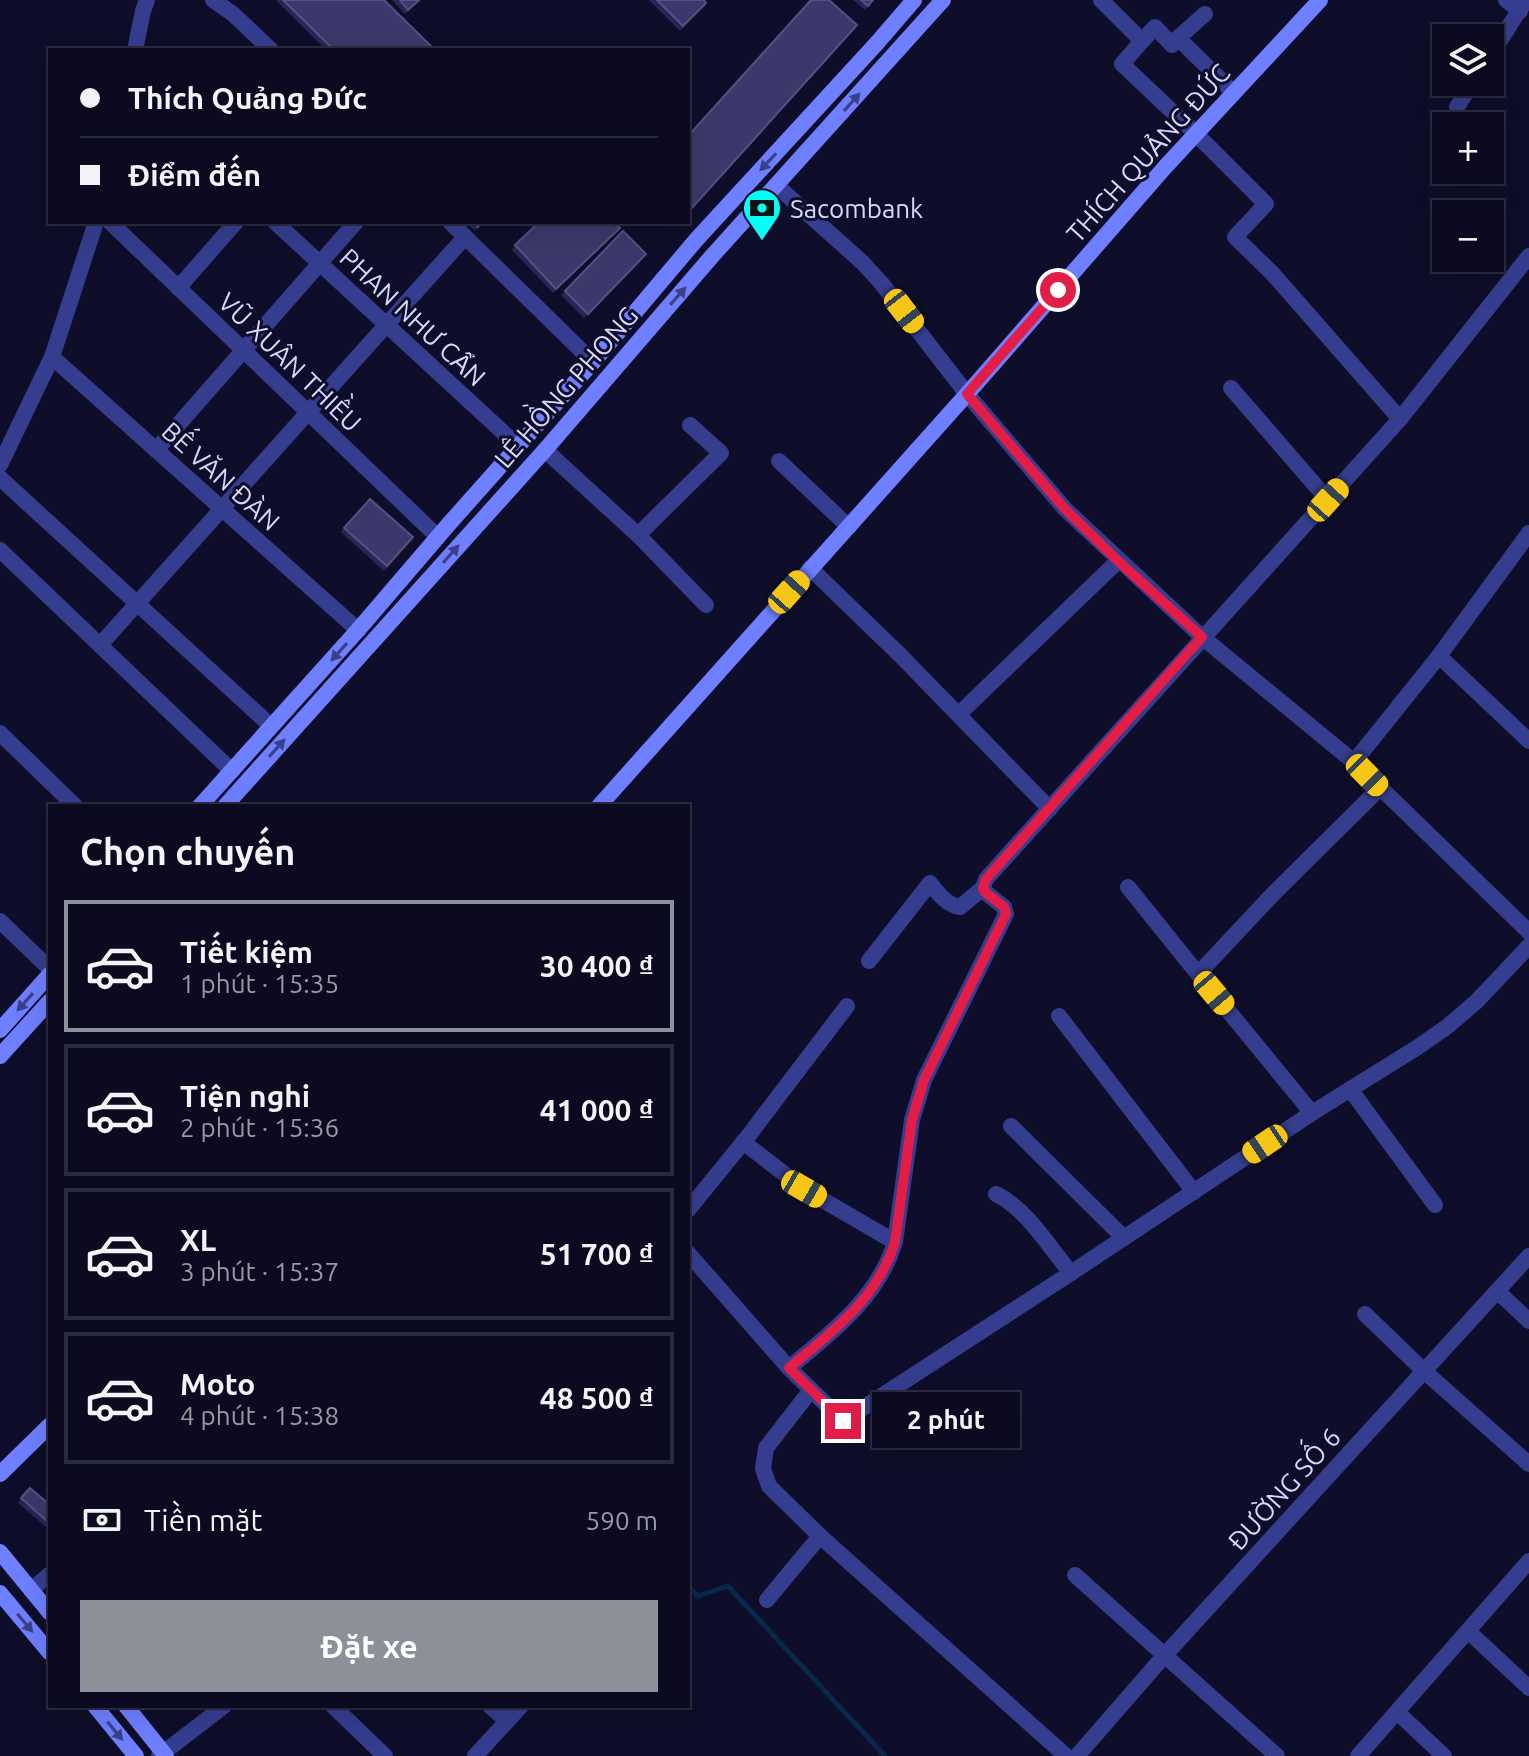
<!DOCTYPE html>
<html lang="vi">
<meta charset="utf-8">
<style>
body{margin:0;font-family:Ubuntu,sans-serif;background:#19182d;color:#f1f3f6;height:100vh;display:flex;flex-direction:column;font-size:30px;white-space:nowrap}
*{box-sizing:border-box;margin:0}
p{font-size:26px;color:#9a9aa5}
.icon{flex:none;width:44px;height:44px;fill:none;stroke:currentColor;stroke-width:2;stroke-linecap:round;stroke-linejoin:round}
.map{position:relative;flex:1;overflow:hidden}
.details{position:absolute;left:48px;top:804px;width:642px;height:904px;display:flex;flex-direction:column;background:#0b0a20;border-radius:0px;box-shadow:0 8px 32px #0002,0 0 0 2px #2b2b3e}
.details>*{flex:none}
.hud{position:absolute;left:48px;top:48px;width:642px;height:176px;border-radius:0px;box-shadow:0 8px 32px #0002,0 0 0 2px #2b2b3e;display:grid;align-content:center;height:176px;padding:0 32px;background:#0b0a20}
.fabs{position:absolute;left:1432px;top:24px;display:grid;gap:16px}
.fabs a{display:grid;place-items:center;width:72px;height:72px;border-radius:0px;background:#0b0a20;box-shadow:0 8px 32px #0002,0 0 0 2px #2b2b3e;font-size:40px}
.end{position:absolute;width:36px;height:36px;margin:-18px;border:10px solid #e11d48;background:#fff;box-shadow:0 0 0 4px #fff}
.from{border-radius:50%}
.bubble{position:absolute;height:56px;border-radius:0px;background:#0b0a20;box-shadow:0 8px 32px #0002,0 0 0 2px #2b2b3e;font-size:26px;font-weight:700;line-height:56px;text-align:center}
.car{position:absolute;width:24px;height:48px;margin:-24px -12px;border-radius:10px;box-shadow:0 0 6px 2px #0007;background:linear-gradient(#f5c518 24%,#345 0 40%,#f5c518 0 76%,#345 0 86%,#f5c518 0)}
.hud b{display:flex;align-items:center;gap:28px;height:76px;font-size:30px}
.hud b+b{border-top:2px solid #2b2b3e}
.hud i{width:20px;height:20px;background:#f1f3f6}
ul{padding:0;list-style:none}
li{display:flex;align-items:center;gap:24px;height:132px;margin:0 16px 12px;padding:0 16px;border:4px solid #2b2b3e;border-radius:0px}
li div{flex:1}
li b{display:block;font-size:30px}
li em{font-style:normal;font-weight:700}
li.selected{border-color:#8c9099}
li>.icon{width:72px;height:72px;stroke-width:1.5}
h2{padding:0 32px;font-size:36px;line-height:96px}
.pay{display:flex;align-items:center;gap:20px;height:88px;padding:0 32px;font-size:30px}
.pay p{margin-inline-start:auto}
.action{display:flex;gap:16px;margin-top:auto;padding:16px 32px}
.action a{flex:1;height:92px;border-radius:0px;background:#8c9099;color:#fff;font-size:32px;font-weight:700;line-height:92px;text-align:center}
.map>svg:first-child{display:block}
</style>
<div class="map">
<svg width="1529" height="1756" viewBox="0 0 1529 1756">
<rect width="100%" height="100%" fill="#0f0e2a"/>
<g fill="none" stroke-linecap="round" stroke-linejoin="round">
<polyline stroke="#06294c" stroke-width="5" points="688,1586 698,1596 728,1586 885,1756"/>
<g stroke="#353e8e" stroke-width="16">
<polyline points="213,0 233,14 271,50"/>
<polyline points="1101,0 1142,41 1155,27 1172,45 1178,38 1234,93"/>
<polyline points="1506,0 1520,11"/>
<polyline points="1178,38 1205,14"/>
<polyline points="1142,41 1122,64 1196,134 1266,204 1235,237 1272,273 1400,419"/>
<polyline points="135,50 143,11 147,0"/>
<polyline points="1490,56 1526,0"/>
<polyline points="1457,107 1473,82"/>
<polyline points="777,186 863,263 882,284 967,394 1065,509 1202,637 1354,762 1529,932"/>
<polyline points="110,222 438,537"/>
<polyline points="275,222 518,446"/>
<polyline points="450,222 593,362"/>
<polyline points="178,288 236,222"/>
<polyline points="52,357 358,630"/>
<polyline points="1231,388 1328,500"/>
<polyline points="156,450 356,222"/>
<polyline points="545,450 638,535 721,453 690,425"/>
<polyline points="779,461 849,527"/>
<polyline points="0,465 52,357 96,222"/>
<polyline points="0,478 271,726"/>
<polyline points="638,535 706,605"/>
<polyline points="0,550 232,771"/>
<polyline points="810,568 900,655 1050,809"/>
<polyline points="100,645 465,237"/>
<polyline points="1439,656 1529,741"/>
<polyline points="959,714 1118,561"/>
<polyline points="0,733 75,806"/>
<polyline points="1354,762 1439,656 1529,533"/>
<polyline points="1128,887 1198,974"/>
<polyline points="0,921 50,969"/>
<path d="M869,961l61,-78c8,10 16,22 30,24l23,-19"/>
<polyline points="1059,1016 1194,1192"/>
<polyline points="1350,1089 1435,1205"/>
<polyline points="1312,1113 1198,974 1274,893 1380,788"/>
<polyline points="1011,1126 1124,1238"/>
<polyline points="743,1142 804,1189 895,1242"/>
<path d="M996,1194c31,15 53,53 75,79"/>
<polyline points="688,1210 749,1135 847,1006"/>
<polyline points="688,1253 789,1368 843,1421 1071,1273 1312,1113 1418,1047 1448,1026 1477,1001 1529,946"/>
<polyline points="1497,1291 1529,1321"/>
<polyline points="1365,1314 1424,1371 1529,1464"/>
<path d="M789,1368c43,-36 89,-70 106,-126l17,-122 12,-40 82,-166 -2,-7 -19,-15 -2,-4 3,-9 414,-460 129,-163"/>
<polyline points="811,1390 766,1448 763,1469 769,1486 820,1536 1066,1756"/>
<polyline points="1075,1575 1277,1756"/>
<polyline points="31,1590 50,1574"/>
<polyline points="767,1600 820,1536"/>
<polyline points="1468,1631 1529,1688"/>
<polyline points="333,1706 385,1756"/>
<polyline points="490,1706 507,1721"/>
<polyline points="1397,1712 1444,1756"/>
<polyline points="159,1756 224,1706"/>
<polyline points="475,1756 521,1706"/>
<polyline points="1077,1756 1164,1656 1529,1256"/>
<polyline points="1358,1756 1529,1561"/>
</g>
<g stroke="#6e7fff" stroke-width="16">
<polyline points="200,806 358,630 448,525 593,362 696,240 877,43 914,0"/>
<polyline points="225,806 545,450 713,255 943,0"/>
<polyline points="599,806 967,394 1166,166 1320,0"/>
<polyline points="0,1030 50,974"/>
<polyline points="0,1056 50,1001"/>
<polyline points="0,1474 50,1425"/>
<polyline points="0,1552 50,1613"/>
<polyline points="0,1593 50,1653"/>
<polyline points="95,1706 136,1756"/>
<polyline points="126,1706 166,1756"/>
</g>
</g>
<g fill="#282559">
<polygon points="276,0 384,0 435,50 326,50"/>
<polygon points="392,0 421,0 405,14"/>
<polygon points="649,0 704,0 706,3 680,31"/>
<polygon points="853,0 873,0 865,10"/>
<polygon points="465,222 484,222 475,231"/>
<polygon points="620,228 553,293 512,250 515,245"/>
<polygon points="646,254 584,318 561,295 565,291"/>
<polygon points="344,528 409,542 384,571 341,532"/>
<polygon points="21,1498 50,1523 46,1527 18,1503"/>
</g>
<polygon fill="#16143f" points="620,228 616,232 553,293 556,289"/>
<g fill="#3b396b" stroke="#535282" stroke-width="2">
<polygon points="283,0 384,0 435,50 334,50"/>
<polygon points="400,0 419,0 408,10"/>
<polygon points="657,0 704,0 706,3 683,26"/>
<polygon points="811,0 829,0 857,25 692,208 688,205 688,136"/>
<polygon points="861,0 873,0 868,6"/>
<polygon points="473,222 483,222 478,227"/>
<polygon points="539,222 614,222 620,228 556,289 515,245"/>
<polygon points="623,231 646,254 588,314 565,291"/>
<polygon points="370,499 413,537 387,566 344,528"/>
<polygon points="30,1488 50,1505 49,1523 21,1498"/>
</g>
<defs><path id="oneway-solid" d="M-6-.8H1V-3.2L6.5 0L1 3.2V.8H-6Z" transform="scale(2)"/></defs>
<g fill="#3a418a">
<use href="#oneway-solid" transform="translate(852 102) rotate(-48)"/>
<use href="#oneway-solid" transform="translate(768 162) rotate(133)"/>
<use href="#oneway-solid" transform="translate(678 296) rotate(-49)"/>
<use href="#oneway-solid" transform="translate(451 554) rotate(-48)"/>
<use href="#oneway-solid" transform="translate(339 652) rotate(132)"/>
<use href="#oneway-solid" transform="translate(277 748) rotate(-48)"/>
<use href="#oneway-solid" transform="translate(25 1002) rotate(132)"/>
<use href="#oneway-solid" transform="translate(25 1623) rotate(50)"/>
<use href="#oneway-solid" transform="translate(115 1731) rotate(50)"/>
</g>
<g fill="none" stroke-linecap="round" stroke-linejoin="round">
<path stroke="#e11d48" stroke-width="10" d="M843,1421l-54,-53c43,-36 89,-70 106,-126l17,-122 12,-40 82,-166 -2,-7 -19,-15 -2,-4 3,-9 216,-242 -84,-76 -53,-52 -98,-115 91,-104"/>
</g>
<defs>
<symbol id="bank-pin" viewBox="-11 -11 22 30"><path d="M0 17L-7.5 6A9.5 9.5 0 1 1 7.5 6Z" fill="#03fff5" stroke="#0f0e2a"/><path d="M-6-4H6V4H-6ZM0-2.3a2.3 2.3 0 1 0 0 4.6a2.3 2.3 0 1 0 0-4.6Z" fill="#111"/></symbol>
</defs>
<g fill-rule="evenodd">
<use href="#bank-pin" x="740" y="186" width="44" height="60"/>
</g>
<g text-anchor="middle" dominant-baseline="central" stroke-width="6" stroke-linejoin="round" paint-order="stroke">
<g font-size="26" fill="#d7d8ff" stroke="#0f0e2a">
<text transform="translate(1148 153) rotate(-48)">THÍCH QUẢNG ĐỨC</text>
<text transform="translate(413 317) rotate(43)">PHAN NHƯ CẨN</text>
<text transform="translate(290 362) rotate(44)">VŨ XUÂN THIỀU</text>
<text transform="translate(566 387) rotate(-49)">LÊ HỒNG PHONG</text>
<text transform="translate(221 476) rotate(42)">BẾ VĂN ĐÀN</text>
<text transform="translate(1284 1489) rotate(-48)">ĐƯỜNG SỐ 6</text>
</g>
<g font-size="26" fill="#d7d8ff" stroke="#0f0e2a" text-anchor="start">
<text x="790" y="208">Sacombank</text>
</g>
</g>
</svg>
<div class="fabs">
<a><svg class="icon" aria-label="layers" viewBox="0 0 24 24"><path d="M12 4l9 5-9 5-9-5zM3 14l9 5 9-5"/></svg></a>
<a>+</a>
<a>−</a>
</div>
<i class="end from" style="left:1058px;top:290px"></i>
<i class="end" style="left:843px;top:1421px"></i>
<div class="bubble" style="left:872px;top:1392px;width:148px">2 phút</div>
<i class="car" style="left:904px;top:311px;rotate:142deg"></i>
<i class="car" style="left:1328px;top:500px;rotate:42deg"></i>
<i class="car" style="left:789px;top:592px;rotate:42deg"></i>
<i class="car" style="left:1367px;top:775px;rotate:135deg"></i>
<i class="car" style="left:1214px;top:993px;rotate:140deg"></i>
<i class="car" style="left:1265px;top:1144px;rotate:236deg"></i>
<i class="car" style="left:804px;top:1189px;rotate:120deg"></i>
<div class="hud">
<b><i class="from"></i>Thích Quảng Đức</b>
<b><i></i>Điểm đến</b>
</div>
<section class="details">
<h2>Chọn chuyến</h2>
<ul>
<li class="selected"><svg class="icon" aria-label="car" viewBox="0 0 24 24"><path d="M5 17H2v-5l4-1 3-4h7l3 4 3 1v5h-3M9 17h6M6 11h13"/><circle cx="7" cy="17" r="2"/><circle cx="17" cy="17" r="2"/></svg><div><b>Tiết kiệm</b><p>1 phút · 15:35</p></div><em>30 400 ₫</em></li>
<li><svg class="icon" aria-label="car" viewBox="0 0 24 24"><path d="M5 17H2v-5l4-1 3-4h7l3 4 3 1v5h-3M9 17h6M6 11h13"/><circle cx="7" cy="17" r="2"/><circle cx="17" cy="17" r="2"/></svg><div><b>Tiện nghi</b><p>2 phút · 15:36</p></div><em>41 000 ₫</em></li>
<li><svg class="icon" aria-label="car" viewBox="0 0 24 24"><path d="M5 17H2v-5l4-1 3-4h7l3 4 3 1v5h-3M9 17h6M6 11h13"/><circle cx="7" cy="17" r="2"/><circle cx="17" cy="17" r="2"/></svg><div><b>XL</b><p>3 phút · 15:37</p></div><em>51 700 ₫</em></li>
<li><svg class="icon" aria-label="car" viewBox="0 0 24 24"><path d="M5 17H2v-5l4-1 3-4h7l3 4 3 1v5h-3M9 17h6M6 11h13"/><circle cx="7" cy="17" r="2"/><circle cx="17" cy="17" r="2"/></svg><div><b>Moto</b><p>4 phút · 15:38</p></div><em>48 500 ₫</em></li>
</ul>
<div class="pay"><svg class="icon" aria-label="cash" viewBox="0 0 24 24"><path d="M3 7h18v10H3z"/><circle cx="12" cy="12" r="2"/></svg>Tiền mặt<p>590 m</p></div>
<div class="action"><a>Đặt xe</a></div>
</section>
</div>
